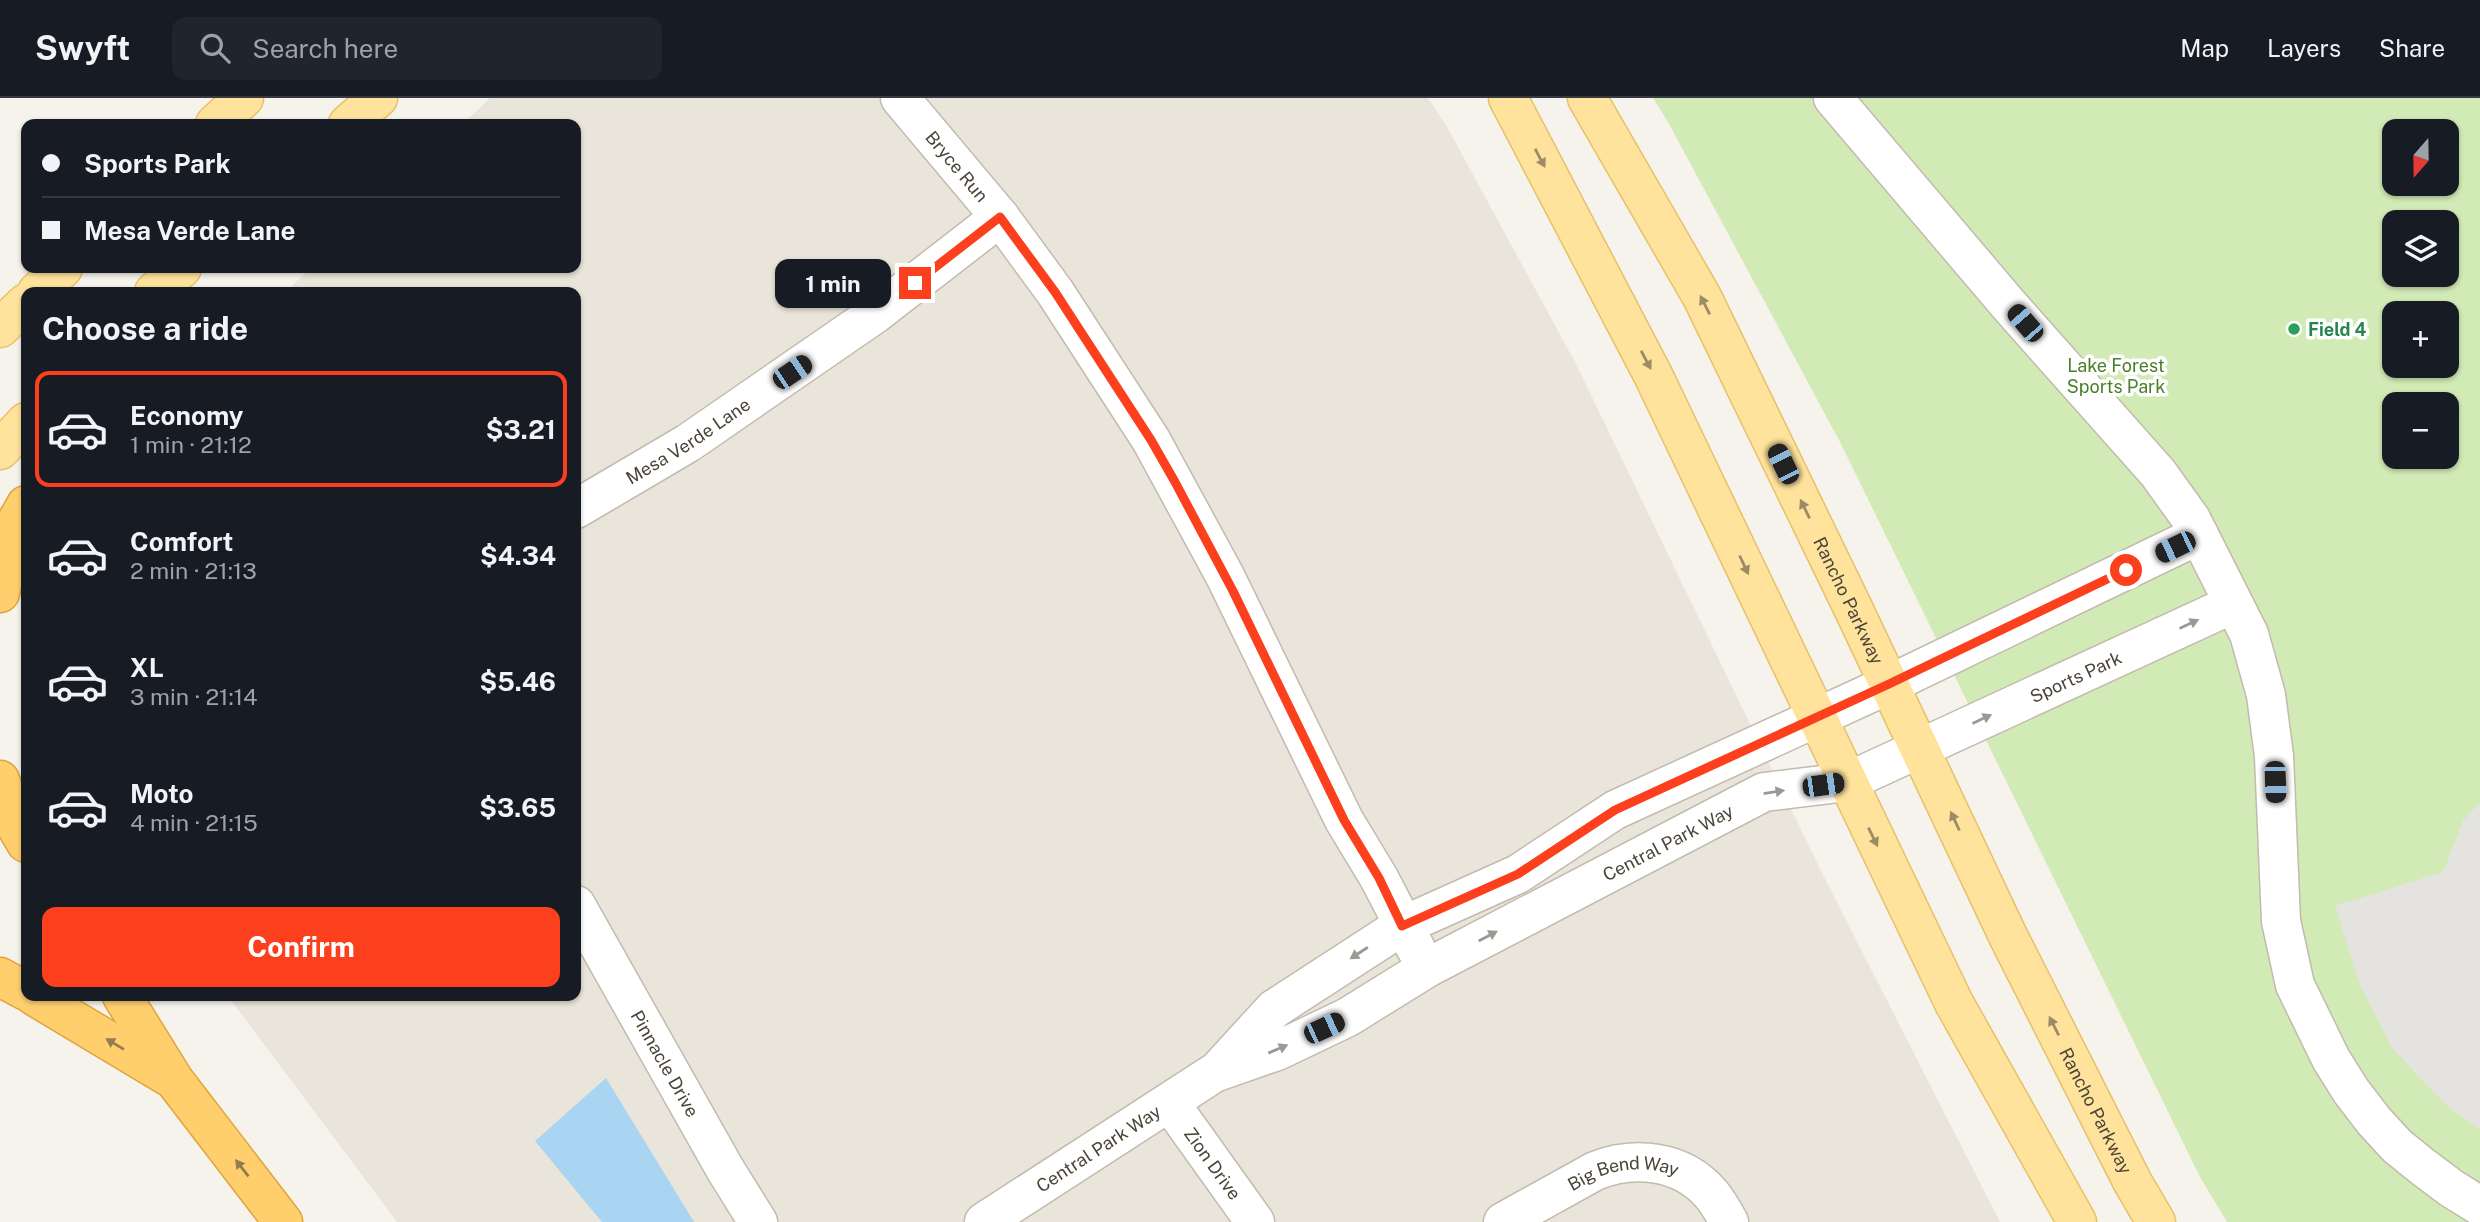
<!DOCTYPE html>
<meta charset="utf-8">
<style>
body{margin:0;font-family:"Public Sans",sans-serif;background:#20242c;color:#f1f3f6;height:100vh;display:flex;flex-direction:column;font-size:26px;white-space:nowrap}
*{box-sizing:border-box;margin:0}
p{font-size:23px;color:#9ea1a6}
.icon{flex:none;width:38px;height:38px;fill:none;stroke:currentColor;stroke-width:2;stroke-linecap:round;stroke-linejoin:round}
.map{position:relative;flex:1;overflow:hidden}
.panel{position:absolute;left:21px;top:189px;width:560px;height:714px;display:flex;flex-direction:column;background:#171b24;border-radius:14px;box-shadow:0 2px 5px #0004}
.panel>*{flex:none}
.top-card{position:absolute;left:21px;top:21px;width:560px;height:154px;border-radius:14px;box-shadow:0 2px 5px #0004;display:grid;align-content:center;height:154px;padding:0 21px;background:#171b24}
.needle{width:46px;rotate:200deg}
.buttons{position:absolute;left:2382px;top:21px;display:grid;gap:14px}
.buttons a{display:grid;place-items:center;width:77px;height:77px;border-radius:14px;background:#171b24;box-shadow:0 2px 5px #0004;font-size:35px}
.end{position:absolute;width:32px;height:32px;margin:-16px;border:9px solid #fc3f1d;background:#fff;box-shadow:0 0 0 4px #fff}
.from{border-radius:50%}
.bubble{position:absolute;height:49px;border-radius:14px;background:#171b24;box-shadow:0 2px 5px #0004;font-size:23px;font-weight:700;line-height:49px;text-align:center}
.car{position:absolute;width:21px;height:42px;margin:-21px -10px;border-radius:9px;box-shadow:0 0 5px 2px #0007;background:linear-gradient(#222 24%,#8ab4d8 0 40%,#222 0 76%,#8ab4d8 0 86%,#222 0)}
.top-card b{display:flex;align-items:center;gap:24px;height:66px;font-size:26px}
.top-card b+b{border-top:2px solid #363941}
.top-card i{width:18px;height:18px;background:#f1f3f6}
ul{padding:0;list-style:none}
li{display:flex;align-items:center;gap:21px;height:116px;margin:0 14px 10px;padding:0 7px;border:4px solid transparent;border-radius:14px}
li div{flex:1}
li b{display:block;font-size:26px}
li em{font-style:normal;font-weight:700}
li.on{border-color:#fc3f1d}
li>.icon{width:63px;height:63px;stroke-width:1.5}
h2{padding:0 21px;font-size:32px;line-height:84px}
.cta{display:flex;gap:14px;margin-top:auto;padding:14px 21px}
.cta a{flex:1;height:80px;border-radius:14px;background:#fc3f1d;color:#fff;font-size:28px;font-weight:700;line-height:80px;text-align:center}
header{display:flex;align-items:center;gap:42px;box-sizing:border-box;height:98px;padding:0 35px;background:#171b24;border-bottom:2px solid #363941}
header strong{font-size:33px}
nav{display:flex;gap:38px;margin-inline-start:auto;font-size:24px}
.search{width:490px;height:63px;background:#20242c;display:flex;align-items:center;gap:18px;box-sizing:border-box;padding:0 24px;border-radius:14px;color:#9ea1a6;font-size:26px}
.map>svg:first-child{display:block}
</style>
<header>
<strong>Swyft</strong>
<div class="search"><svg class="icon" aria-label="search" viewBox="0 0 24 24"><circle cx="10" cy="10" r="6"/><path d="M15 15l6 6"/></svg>Search here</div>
<nav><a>Map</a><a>Layers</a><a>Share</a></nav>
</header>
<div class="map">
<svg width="2480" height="1124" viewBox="0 0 2480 1124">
<rect width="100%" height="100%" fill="#f6f3ec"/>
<polygon fill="#eae5da" points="490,0 1428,0 1447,29 1576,266 1822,775 2000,1124 397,1124 228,898 576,898 576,194 285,194 311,170 576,170 576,26 463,26"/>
<path fill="#d2eab5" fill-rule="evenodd" d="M1653,0h827v1124h-253l-27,-45 -360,-735 -172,-320zM2394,33h52v53h-52zM2394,124h52v53h-52zM2394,215h52v53h-52zM2394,306h52v53h-52z"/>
<polygon fill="#e5e3e0" points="2480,704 2480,1031 2447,1008 2392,950 2361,889 2335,808 2443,774 2463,723"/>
<polygon fill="#a9d4f2" points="606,980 694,1124 602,1124 535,1043"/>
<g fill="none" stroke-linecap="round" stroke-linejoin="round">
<defs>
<g id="minor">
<path id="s1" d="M900,0l100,119 55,75 96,148 74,136 119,244 35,58 37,71"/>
<polyline points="1833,0 2008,206 2158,375 2191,421 2249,536 2266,597 2274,658 2281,823 2295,887 2331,961 2351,993 2374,1023 2397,1048 2423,1069 2451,1090 2480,1108"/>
<path id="s2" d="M576,411l112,-66 187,-129 125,-97"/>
<path id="s3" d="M576,807l149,264 33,53"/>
<polyline points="1220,970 1274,911 1402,828 1518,776 1615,712 1890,586 2199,437"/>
<path id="s4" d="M1170,1005l85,119"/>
<path id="s5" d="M984,1124l230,-149 63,-22 71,-34 79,-49 337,-176 83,-10 386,-178"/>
<path id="s6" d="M1503,1124l92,-51c39,-16 87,-11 116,23 7,8 13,19 18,28"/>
</g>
<g id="major">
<polyline points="1508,0 1653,277 1954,905 2077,1124"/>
<path id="s7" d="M1587,0l115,199 151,311 155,328 124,245 24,41"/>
<polyline points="215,26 244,0"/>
<polyline points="348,26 378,0"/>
<polyline points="37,194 63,170"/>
<polyline points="154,194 182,170"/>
<polyline points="0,230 26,205"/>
<polyline points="0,352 26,324"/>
</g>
<g id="highway">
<polyline points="0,495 18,421 26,407"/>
<polyline points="0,682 16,728 26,745"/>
<polyline points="0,879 26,893"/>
<polyline points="34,898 169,979"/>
<polyline points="122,898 174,982 283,1124"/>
</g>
</defs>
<use href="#minor" stroke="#c2bbae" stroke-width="41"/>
<use href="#major" stroke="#e6c16a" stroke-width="41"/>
<use href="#highway" stroke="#e0a43c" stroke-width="41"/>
<use href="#minor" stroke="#fff" stroke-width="38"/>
<use href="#major" stroke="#ffe39c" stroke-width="38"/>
<use href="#highway" stroke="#ffcf6e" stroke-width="38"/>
</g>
<defs><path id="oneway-solid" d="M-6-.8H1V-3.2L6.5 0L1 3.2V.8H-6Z" transform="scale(1.75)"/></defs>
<g fill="#9c8c66">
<use href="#oneway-solid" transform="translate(1540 60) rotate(62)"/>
<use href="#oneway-solid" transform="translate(1705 207) rotate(-117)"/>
<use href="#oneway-solid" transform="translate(1646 262) rotate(62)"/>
<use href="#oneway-solid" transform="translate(1805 411) rotate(-116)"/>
<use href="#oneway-solid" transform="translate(1744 467) rotate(65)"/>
<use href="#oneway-solid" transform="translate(1955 723) rotate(-115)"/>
<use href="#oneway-solid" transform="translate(1873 739) rotate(64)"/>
<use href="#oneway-solid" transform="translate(2054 928) rotate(-117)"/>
</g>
<g fill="#9c9892">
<use href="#oneway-solid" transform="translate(2189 526) rotate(-25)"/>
<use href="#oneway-solid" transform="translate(1982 621) rotate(-25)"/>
<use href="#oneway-solid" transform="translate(1774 694) rotate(-9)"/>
<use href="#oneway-solid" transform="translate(1488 838) rotate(-28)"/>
<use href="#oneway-solid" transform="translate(1359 855) rotate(147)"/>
<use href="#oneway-solid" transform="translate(1278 951) rotate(-23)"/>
</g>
<g fill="#937c4e">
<use href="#oneway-solid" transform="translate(115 946) rotate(-149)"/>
<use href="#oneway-solid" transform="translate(242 1070) rotate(-128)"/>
</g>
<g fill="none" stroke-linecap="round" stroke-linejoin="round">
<polyline stroke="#fc3f1d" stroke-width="9" points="915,185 1000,119 1055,194 1151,342 1175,384 1233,493 1344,722 1379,780 1402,828 1518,776 1615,712 1889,586 2126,472"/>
</g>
<circle fill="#2e9e5b" stroke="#fff" stroke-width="2.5" cx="2294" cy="231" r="7"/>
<g text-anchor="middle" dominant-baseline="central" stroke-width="7" stroke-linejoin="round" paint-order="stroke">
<g font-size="18" fill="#4b4439" stroke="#fff">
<text stroke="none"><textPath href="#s1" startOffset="89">Bryce Run</textPath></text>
<text stroke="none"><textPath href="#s2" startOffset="131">Mesa Verde Lane</textPath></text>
<text stroke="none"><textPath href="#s7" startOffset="567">Rancho Parkway</textPath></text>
<text stroke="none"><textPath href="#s5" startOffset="1228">Sports Park</textPath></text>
<text stroke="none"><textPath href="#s5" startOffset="784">Central Park Way</textPath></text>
<text stroke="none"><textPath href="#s3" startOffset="182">Pinnacle Drive</textPath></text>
<text stroke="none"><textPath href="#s7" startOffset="1134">Rancho Parkway</textPath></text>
<text stroke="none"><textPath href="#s5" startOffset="136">Central Park Way</textPath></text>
<text stroke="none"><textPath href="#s4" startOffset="74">Zion Drive</textPath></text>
<text stroke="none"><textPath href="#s6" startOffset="133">Big Bend Way</textPath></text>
</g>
<g font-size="18" font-weight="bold" fill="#27864d" stroke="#fff" text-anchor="start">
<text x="2308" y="231">Field 4</text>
</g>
<g font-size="18" fill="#4a7f2a" stroke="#fff">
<text x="2116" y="267">Lake Forest<tspan x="2116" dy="21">Sports Park</tspan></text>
</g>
</g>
</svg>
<div class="buttons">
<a><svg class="needle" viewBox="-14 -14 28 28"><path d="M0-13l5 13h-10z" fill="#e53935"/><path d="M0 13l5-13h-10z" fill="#9ea1a6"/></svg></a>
<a><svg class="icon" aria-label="layers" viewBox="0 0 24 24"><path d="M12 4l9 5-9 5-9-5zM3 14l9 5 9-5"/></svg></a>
<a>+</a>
<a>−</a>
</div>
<i class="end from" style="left:2126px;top:472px"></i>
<i class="end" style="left:915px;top:185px"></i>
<div class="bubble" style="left:775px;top:161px;width:116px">1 min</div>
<i class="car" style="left:2025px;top:225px;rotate:319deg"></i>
<i class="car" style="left:792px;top:274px;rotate:56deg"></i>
<i class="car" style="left:1783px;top:366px;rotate:334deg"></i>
<i class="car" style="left:2175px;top:449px;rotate:244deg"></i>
<i class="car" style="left:2275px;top:684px;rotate:178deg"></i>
<i class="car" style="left:1823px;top:687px;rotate:82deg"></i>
<i class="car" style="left:1324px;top:930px;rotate:65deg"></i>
<div class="top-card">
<b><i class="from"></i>Sports Park</b>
<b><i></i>Mesa Verde Lane</b>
</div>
<section class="panel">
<h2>Choose a ride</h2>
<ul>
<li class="on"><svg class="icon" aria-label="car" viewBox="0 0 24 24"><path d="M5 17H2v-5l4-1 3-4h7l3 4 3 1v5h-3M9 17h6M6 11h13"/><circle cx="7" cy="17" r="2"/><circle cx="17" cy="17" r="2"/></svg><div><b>Economy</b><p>1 min · 21:12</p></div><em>$3.21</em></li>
<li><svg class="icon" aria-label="car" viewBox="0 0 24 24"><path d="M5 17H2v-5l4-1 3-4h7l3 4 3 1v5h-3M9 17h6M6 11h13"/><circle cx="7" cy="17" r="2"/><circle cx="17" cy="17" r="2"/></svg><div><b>Comfort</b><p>2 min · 21:13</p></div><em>$4.34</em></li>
<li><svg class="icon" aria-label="car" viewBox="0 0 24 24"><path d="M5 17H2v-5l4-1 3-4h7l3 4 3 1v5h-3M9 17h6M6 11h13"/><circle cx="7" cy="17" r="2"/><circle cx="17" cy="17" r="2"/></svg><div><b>XL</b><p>3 min · 21:14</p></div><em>$5.46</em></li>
<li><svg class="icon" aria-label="car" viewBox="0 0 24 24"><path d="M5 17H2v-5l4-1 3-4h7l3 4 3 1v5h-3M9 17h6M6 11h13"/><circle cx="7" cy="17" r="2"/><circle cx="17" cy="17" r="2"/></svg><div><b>Moto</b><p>4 min · 21:15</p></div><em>$3.65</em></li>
</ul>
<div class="cta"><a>Confirm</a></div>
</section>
</div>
